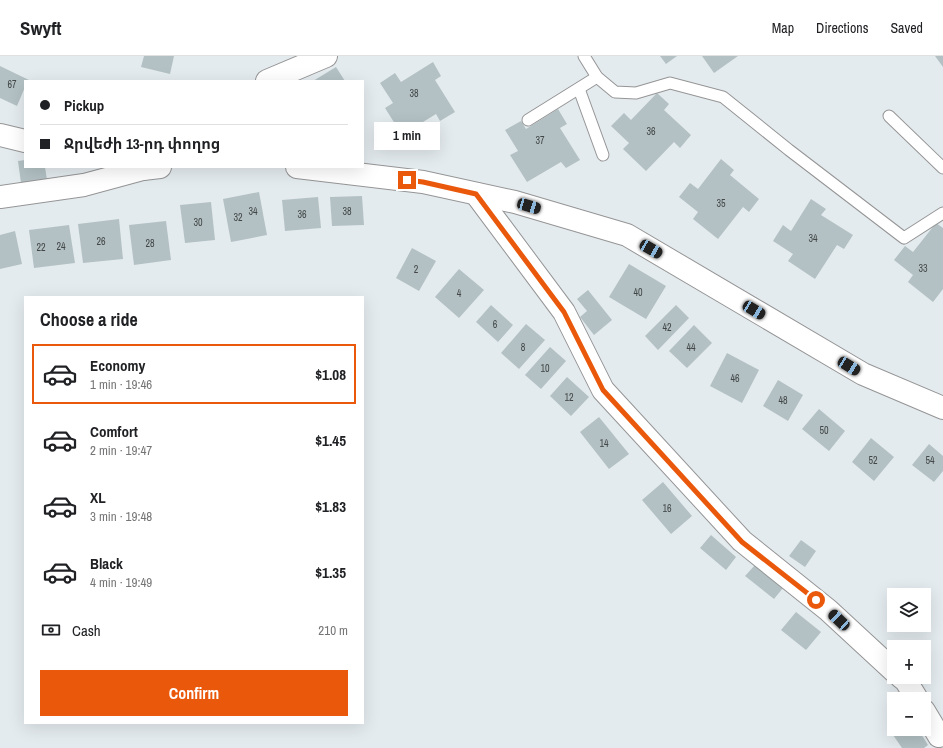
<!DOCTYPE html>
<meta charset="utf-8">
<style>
body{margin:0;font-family:"Archivo Narrow","Noto Sans Armenian",sans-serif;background:#f6f6f6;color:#202124;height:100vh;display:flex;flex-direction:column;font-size:15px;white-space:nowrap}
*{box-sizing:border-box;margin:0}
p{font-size:13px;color:#757577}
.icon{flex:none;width:22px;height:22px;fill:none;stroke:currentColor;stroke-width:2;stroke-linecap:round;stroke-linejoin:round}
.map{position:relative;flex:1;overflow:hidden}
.panel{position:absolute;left:24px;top:240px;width:340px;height:428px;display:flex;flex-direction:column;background:#fff;border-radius:0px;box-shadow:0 4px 16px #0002}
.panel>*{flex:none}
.hud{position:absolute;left:24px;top:24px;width:340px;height:88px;border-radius:0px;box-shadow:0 4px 16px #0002;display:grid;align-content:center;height:88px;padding:0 16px;background:#fff}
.fabs{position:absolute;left:887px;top:532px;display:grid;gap:8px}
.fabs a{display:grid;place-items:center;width:44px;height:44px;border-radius:0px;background:#fff;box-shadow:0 4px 16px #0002;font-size:20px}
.end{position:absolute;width:18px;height:18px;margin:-9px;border:5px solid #ea580c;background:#fff;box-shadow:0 0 0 2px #fff}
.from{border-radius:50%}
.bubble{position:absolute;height:28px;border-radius:0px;background:#fff;box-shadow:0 4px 16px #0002;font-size:13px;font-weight:700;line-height:28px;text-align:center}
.car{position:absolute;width:12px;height:24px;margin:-12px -6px;border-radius:5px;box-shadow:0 0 3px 1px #0007;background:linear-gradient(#222 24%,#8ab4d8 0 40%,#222 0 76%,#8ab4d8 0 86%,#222 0)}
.hud b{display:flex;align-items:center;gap:14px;height:38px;font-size:15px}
.hud b+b{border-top:1px solid #e0e0e0}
.hud i{width:10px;height:10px;background:#202124}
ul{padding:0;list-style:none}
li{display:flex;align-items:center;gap:12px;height:60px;margin:0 8px 6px;padding:0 8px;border:2px solid transparent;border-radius:0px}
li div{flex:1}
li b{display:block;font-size:15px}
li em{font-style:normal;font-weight:700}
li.selected{border-color:#ea580c}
li>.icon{width:36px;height:36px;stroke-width:1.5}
h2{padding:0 16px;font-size:18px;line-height:48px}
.pay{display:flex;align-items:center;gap:10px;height:44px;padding:0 16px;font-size:15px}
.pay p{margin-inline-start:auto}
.action{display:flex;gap:8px;margin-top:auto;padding:8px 16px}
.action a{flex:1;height:46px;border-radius:0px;background:#ea580c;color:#fff;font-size:16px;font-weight:700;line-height:46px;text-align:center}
header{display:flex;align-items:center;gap:24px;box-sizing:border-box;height:56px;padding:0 20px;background:#fff;border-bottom:1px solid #e0e0e0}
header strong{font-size:19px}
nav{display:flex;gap:22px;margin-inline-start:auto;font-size:14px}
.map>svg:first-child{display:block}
</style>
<header>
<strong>Swyft</strong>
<nav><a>Map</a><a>Directions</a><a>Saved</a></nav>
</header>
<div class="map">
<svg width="943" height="692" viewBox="0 0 943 692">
<rect width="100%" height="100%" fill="#e4ebef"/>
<g fill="#b3c1c4">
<polygon points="144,0 174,0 170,18 141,11"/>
<polygon points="660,0 677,0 666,8"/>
<polygon points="702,0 738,0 714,17"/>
<polygon points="935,0 943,0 943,11"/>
<polygon points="433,6 441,20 435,24 455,56 440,65 436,58 402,79 385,52 393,47 380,27 395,17 401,26"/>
<polygon points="0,10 29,24 25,25 25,31 17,50 0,42"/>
<polygon points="336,11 345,25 313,25"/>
<polygon points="657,37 669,48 664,54 691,79 680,92 674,86 646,115 623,93 629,87 611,70 624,57 631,64"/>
<polygon points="558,53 567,68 560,72 580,104 566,112 561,106 527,126 510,99 518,95 505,74 521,65 526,73"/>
<polygon points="721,103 734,114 730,119 759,143 749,156 743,151 718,183 693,163 698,156 679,141 690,127 698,133"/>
<polygon points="25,104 25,111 45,111 47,124 21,127 18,105"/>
<polygon points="259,136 267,179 231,186 223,143"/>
<polygon points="362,140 364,169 332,170 330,141"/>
<polygon points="318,141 321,172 285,175 282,144"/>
<polygon points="811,143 826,153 821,159 853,179 844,193 837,189 815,223 788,205 793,198 773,185 783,169 791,175"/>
<polygon points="211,146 215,184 185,187 180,149"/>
<polygon points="119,163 123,203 83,207 78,168"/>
<polygon points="166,165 171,204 134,209 129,169"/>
<polygon points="936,167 943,172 943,233 933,246 908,226 913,219 894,204 905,190 913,196"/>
<polygon points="69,169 75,207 34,212 29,174"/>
<polygon points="15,175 22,208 0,213 0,179"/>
<polygon points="412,192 436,205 419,235 396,222"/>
<polygon points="629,208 666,230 646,263 609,241"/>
<polygon points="459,213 484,234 459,262 435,241"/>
<polygon points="588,234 612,264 594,279 580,261 587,255 577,243"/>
<polygon points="491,249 513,269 498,286 476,266"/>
<polygon points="676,249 689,262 658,294 645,280"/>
<polygon points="526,268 545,284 519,313 501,297"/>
<polygon points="694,269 712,287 687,312 669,295"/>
<polygon points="550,291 566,305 541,333 525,319"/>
<polygon points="727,297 759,314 742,347 710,330"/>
<polygon points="567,321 589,341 571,360 550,340"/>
<polygon points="778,324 803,339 788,365 763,350"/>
<polygon points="819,353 845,375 829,395 802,373"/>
<polygon points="599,361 629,398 609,413 580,376"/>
<polygon points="871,382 894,401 874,425 852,406"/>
<polygon points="929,388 943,400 943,415 934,426 912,409"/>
<polygon points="663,426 692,460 671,478 642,444"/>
<polygon points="711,479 736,501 726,514 700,492"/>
<polygon points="801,484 816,495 805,511 789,500"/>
<polygon points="755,509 783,532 774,543 745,520"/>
<polygon points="796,556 821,576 806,594 781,574"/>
<polygon points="895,673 918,673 928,689 924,692 902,692 891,676"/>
</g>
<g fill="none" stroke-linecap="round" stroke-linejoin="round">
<defs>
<g id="service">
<polyline points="584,0 597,21 615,36 636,37 670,27 723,41 789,94 904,182 943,157"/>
<polyline points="579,33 603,99"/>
<polyline points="889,60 943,112"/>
<polyline points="528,64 597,21"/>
</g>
<g id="minor">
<polyline points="267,25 326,0"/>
<polyline points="476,138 564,256 603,334 742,485 828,554 894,615"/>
<polyline points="0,141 84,129 143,113"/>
<polyline points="901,621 906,625 917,643"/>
<polyline points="924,655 939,680"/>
</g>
<g id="tertiary">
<polyline points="0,79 25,85"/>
<polyline points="134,111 143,113 160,111"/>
<polyline points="297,111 423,126 515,146 627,179 863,318 943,352"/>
</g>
</defs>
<use href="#service" stroke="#959595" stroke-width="13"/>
<use href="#minor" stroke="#959595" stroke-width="24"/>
<use href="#tertiary" stroke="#959595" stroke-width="24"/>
<use href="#service" stroke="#fff" stroke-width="11"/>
<use href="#minor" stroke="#fff" stroke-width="22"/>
<use href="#tertiary" stroke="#fff" stroke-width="22"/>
</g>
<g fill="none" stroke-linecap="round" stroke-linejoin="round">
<polyline stroke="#ea580c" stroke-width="5" points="407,124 423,126 476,138 564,256 603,334 742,486 816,544"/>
</g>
<g text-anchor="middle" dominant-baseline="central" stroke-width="3.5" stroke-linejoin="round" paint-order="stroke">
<g font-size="10" fill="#434748">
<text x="12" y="28">67</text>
<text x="414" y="37">38</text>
<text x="651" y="75">36</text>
<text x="540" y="84">37</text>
<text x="721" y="147">35</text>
<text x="253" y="155">34</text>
<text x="347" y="155">38</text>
<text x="302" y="158">36</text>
<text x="238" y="161">32</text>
<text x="198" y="166">30</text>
<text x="813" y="182">34</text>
<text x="101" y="185">26</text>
<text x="150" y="187">28</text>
<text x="61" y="190">24</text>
<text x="41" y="191">22</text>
<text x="923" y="212">33</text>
<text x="416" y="213">2</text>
<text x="638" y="236">40</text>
<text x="459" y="237">4</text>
<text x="495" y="268">6</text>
<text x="667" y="271">42</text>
<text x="523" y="291">8</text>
<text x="691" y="291">44</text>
<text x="545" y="312">10</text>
<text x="735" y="322">46</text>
<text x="569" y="341">12</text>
<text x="783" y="344">48</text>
<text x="824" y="374">50</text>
<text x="604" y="387">14</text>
<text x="873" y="404">52</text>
<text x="930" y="404">54</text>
<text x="667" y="452">16</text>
</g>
</g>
</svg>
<div class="fabs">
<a><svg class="icon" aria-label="layers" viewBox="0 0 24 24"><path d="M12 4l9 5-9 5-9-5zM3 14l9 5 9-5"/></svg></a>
<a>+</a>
<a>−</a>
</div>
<i class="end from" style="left:816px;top:544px"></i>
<i class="end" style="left:407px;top:124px"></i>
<div class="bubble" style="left:374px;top:66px;width:66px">1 min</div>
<i class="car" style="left:529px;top:150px;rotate:106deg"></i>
<i class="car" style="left:651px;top:193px;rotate:120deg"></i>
<i class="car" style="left:754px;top:254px;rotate:121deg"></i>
<i class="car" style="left:849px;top:310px;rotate:121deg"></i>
<i class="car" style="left:839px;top:564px;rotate:313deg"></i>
<div class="hud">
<b><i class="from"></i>Pickup</b>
<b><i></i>Ջրվեժի 13-րդ փողոց</b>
</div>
<section class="panel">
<h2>Choose a ride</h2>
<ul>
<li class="selected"><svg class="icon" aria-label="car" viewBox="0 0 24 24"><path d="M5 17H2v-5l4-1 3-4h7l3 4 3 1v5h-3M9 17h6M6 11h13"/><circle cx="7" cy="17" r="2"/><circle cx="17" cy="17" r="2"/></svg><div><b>Economy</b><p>1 min · 19:46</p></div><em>$1.08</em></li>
<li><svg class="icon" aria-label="car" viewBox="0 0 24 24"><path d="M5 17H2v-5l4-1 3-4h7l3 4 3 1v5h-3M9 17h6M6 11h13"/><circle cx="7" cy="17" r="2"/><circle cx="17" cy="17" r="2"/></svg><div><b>Comfort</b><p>2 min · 19:47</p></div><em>$1.45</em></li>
<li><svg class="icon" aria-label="car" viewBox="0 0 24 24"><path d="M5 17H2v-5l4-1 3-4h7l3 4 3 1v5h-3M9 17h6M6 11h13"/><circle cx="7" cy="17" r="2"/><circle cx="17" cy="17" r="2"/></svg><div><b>XL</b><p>3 min · 19:48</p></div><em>$1.83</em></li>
<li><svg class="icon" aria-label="car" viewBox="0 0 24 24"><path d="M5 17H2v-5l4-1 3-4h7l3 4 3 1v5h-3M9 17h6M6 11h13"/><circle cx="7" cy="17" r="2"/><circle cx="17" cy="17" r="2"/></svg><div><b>Black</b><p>4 min · 19:49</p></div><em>$1.35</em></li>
</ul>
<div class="pay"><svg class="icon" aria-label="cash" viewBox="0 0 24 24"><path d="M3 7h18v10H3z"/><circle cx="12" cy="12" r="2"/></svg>Cash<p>210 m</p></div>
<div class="action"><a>Confirm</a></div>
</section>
</div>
